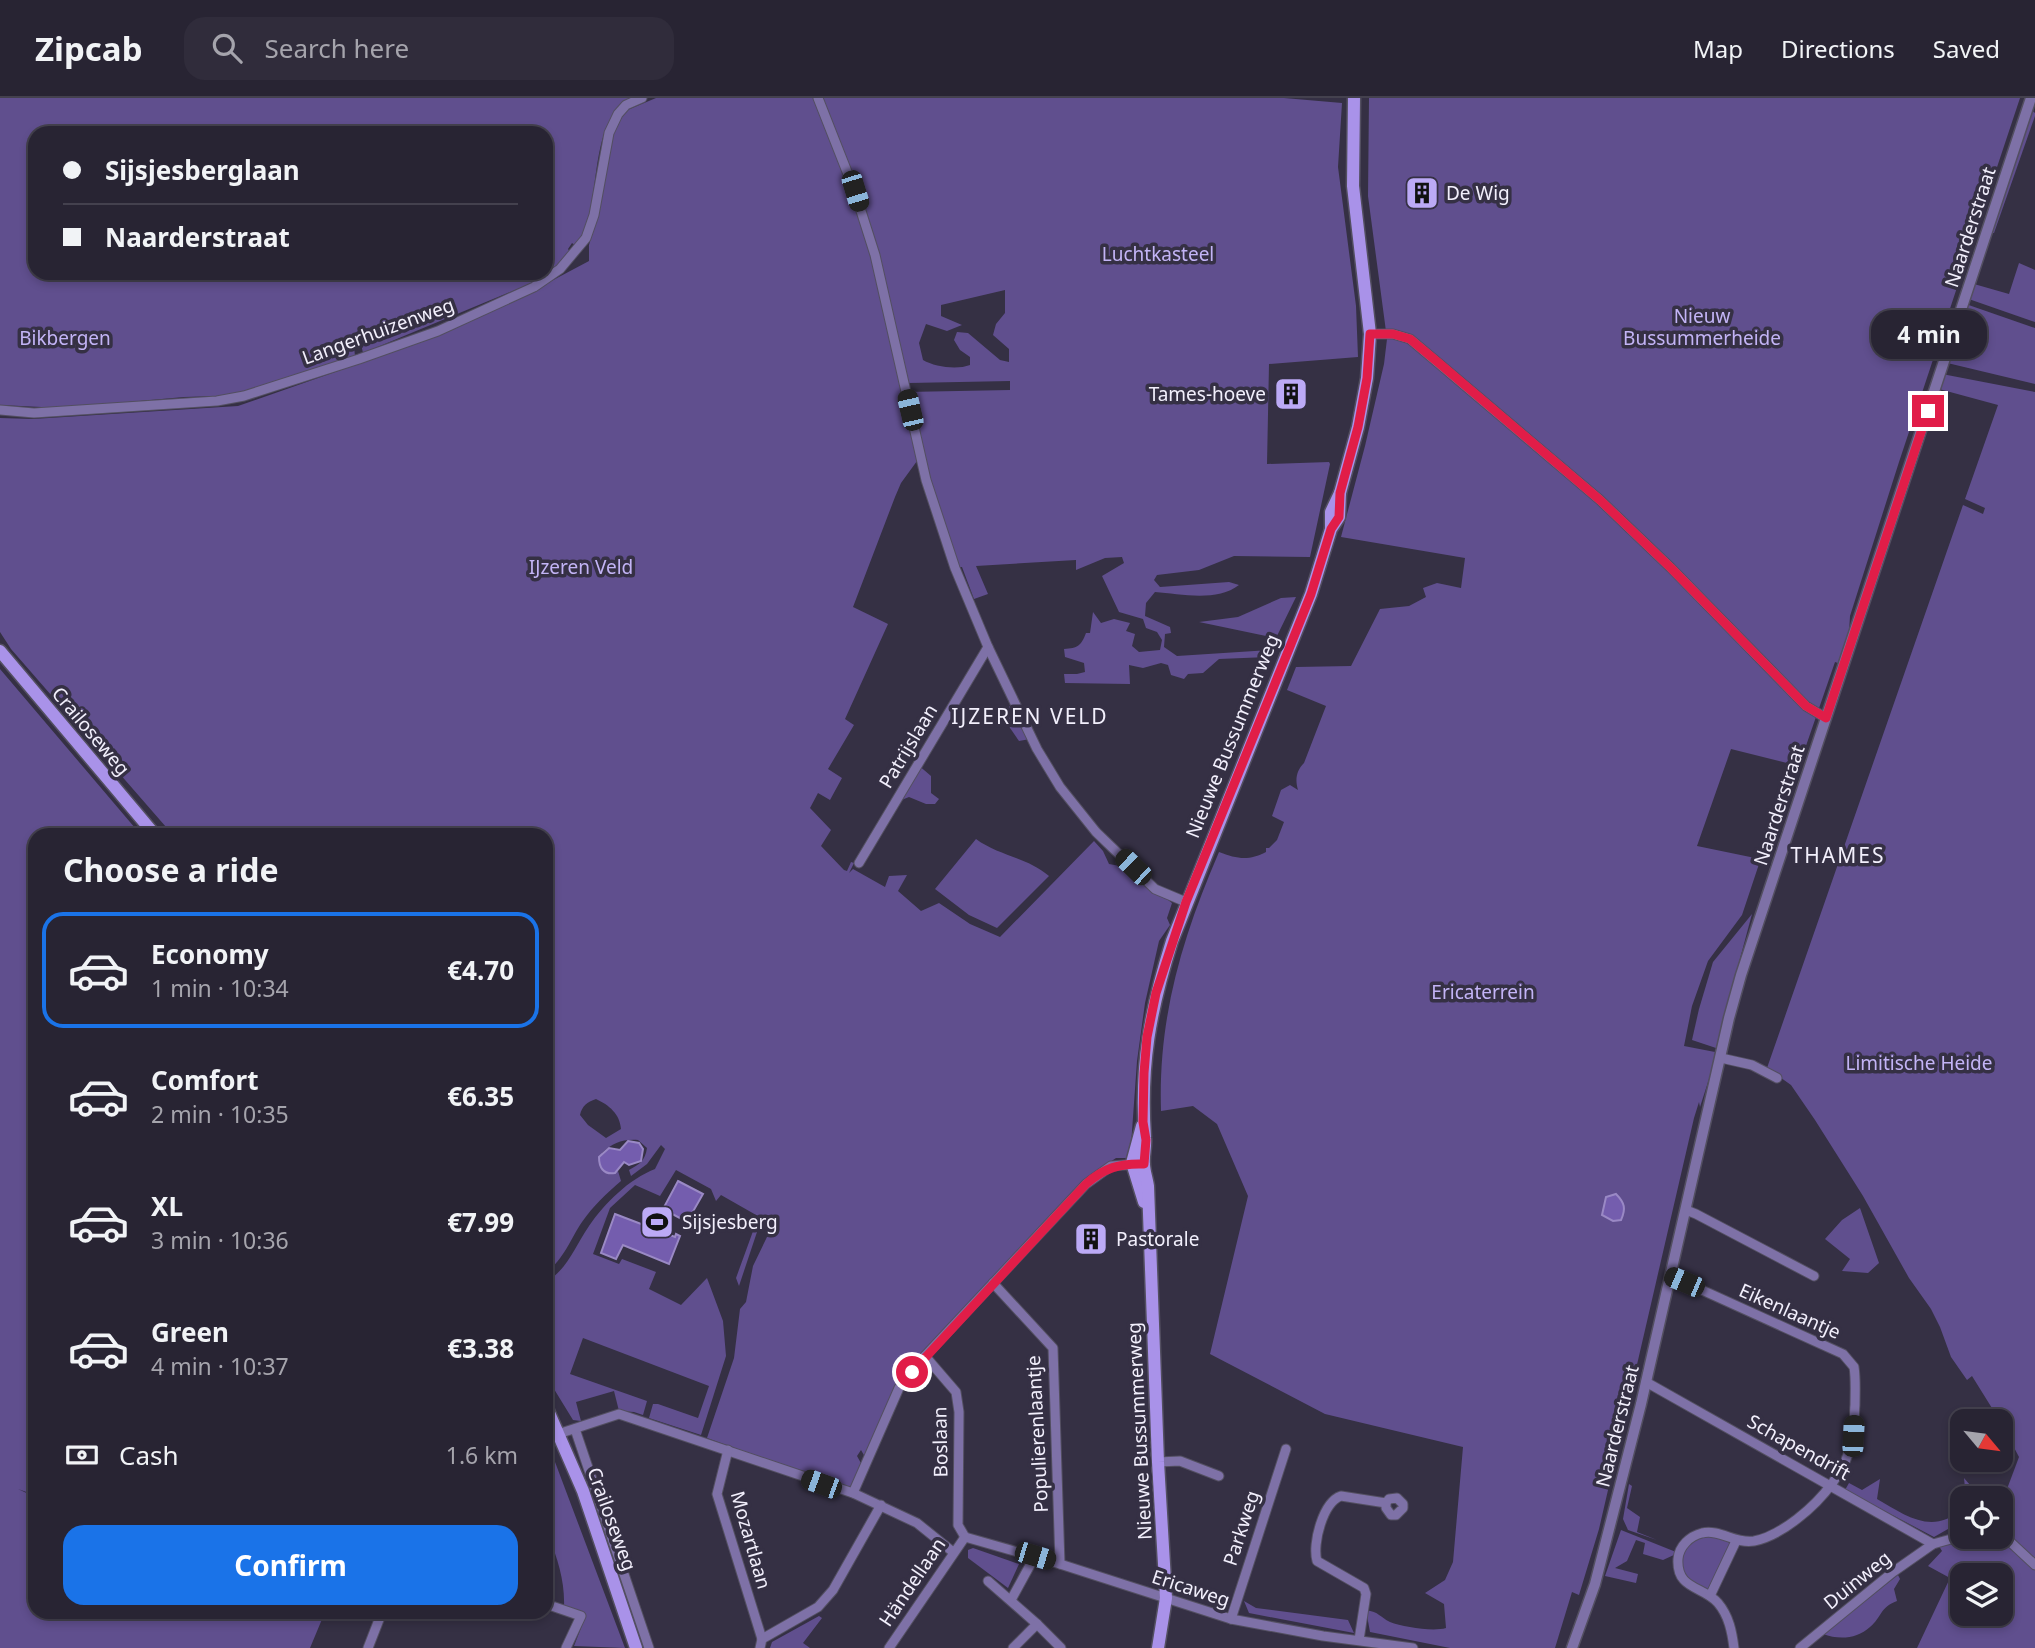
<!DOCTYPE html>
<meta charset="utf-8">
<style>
body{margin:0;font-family:"Noto Sans",sans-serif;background:#302c3b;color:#f1f3f6;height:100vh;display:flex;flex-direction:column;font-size:26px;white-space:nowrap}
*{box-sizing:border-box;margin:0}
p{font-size:23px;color:#a5a4ac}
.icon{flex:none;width:38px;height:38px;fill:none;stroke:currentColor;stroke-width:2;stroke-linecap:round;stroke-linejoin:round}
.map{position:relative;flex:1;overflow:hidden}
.panel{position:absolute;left:28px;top:730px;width:525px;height:791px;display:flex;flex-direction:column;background:#282433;border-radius:21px;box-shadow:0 4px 10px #0003,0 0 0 2px #44414e}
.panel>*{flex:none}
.banner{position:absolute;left:28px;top:28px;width:525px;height:154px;border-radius:21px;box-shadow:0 4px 10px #0003,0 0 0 2px #44414e;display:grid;align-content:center;height:154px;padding:0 35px;background:#282433}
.needle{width:46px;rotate:119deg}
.fabs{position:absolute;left:1950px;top:1311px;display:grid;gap:14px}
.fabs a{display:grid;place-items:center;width:63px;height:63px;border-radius:14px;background:#282433;box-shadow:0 4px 10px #0003,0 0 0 2px #44414e;font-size:35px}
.end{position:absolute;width:32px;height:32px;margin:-16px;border:9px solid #e11d48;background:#fff;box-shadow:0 0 0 4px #fff}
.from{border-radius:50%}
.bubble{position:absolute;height:49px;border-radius:21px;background:#282433;box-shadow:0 4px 10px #0003,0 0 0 2px #44414e;font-size:23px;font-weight:700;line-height:49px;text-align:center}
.car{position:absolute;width:21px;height:42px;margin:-21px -10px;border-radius:9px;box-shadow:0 0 5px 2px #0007;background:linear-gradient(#222 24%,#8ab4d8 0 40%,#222 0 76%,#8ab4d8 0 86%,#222 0)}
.banner b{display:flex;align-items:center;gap:24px;height:66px;font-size:26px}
.banner b+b{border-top:2px solid #44414e}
.banner i{width:18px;height:18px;background:#f1f3f6}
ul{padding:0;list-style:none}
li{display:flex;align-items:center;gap:21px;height:116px;margin:0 14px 10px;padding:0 21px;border:4px solid transparent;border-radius:21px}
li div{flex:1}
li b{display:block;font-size:26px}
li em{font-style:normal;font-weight:700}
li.selected{border-color:#1a73e8}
li>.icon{width:63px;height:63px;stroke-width:1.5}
h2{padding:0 35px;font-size:32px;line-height:84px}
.pay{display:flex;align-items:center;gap:18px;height:77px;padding:0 35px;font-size:26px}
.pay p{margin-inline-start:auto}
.primary-button{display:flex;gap:14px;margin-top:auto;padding:14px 35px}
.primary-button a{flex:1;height:80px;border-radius:21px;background:#1a73e8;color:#fff;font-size:28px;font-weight:700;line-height:80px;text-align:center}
header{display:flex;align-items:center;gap:42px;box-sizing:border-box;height:98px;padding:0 35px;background:#282433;border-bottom:2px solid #44414e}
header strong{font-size:33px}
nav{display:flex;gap:38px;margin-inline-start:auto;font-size:24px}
.search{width:490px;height:63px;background:#302c3b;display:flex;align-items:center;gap:18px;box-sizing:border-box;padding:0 24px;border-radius:21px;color:#a5a4ac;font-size:26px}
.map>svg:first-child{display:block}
</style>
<header>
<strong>Zipcab</strong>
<div class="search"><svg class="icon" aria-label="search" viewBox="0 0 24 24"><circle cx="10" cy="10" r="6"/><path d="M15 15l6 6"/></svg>Search here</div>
<nav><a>Map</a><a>Directions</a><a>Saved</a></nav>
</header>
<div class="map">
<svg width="2035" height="1550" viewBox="0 0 2035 1550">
<rect width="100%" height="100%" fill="#353044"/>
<g fill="#604f8e" fill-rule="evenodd">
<path d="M0,0h635c-52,21 -29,107 -59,148l-4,-3 -4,6 2,3c-7,14 -24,23 -38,31l-169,70 -2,-9 -7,3 1,9 -105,39 -66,2 -122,11 -62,-3zM35,35h511v140h-511z"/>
<path d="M656,0h159l32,79 25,79 45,205 -16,22 -6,14 -42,110 35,17 -43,95 9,6 -26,44 14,9 -12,22 -12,-7 -8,15 21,22 -10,16 23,24 3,1 4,-9 3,1 -5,10 4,-4 32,18 4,-11 18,-1 -9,16 23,20 18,-8 31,21 30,13 94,-96 9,10 6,13 16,3 47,36 -5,15 3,7 -11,16 -14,62 -8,58 -6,84 -5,13h-10l-24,16 -195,214 -32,69 -4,-7 -4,6 5,9 -12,25 -143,-52 27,-80 6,-49 6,-7 7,-36 14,-29 11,-10 -6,-3 -4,4 -10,1 -19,57 -3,-8 20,-55 8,-1 1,-2 -44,-25 -5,6 -5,-12 -35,-19 -16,26 -25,-11 -25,23 -17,46 26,10 3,-5 34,13 -7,17 32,16 26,-27 16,43 3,35 -25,79 -52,-17 4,-14h5l40,14 11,-32 -126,-48 -13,36 77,27 -4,14 -9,-3 -15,-1 -5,-20 -38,11 5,19 -8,-1 -27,-44v-94c22,-13 29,-36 43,-56 16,-23 40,-47 66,-57l10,-20 -4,-4 -14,19 -16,12 -2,-6c11,-6 16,-9 18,-22l-9,-8c-16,-1 -25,3 -36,13l13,20 3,-2 3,10c-14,12 -28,25 -39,41 -11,16 -19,39 -36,50v-437h-373l-162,-186 -11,-17v-214l33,1 205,-13 117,-41 117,-45 36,-16 81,-43v-16l9,-32 15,-79 12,-23zM596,1001c13,6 24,15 25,30l-15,9 -18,-13 -8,-10c2,-9 7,-13 16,-16z"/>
<path d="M822,0h462l58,5 -4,64 18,139 2,51 -89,7 -2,100 62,-2 1,2 -20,93 -76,-1 -35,14 -42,5 -3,5 6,7 69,-5 10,3c-22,17 -58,9 -84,7l-9,11 -1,13 25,11 1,6 -6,1 -1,13 13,9 93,-6 -2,7 -49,2 -16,14 -15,1 -4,5 -13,-4 -3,-10 -7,-2 -18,5 -14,-3 1,19 -65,-1 -1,-9h13l8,-2 -1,-9 -19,-6 -1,-8c14,-1 17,-3 22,-16h4l3,-21 8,11 13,-4 16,4 -4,8 9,3 -3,12 7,6 21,-2 2,-10 -5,-8 -11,-4 -3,-9 -24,-7 -17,-36 22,-13 -2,-6 -17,1 -29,12v-10l-100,6 12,28 -14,5 -12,-32h-10l-46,-175 104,-2v-9l-101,2 -11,-44zM1005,192v23l-9,11 -3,11 16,14v13l-9,-2 -32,-27 -11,-1 -3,8 6,10 10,7v8c-13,5 -35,2 -47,-5l-4,-17 7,-19 21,7 15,-6 -21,-9v-11z"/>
<path d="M1369,0h651l-121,364 -49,154 -1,16 -11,31 -3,-1 -36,104 -68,-17 -34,97 63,13 -1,5 -17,51 -34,46 -16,45 -8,40 31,6 -1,4 2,1 -16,50 -1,-5 -5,16 -95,411 -20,66 -7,-3 -17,56h-105l-80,-16 -4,-22c13,2 14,7 24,12 13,5 43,10 56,6l-2,-24 -19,-11 20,-13 8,-18 10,-115 -138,-33 -115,-60 38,-158 -31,-72 -24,-18 -32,5c-3,-94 21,-173 58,-259 18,7 30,9 47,0v-4h3l8,-8 7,-18 -12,-6 9,-26 9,-5 8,5c-3,-10 -2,-19 6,-27l22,-57 -39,-16 9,-23 55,-1 29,-57 29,-3 17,-9 -3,-9 14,-5 24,5 4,-30 -124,-21 24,-91 19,-82 3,-25 -19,-143z"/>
<polygon points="2029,10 2035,15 2035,18 1994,135 1985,135"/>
<polygon points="2019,165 2035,172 2035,224 1963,199 1967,184 2009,196"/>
<polygon points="1960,204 2035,230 2035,286 1939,263"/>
<path d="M1942,276l93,18v1256h-118l33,-70 -22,-12 14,-15 -3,-5 31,-9 30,-1v-38l7,-9 12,-32 -19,-36 -28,-45 -5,4 -16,-23 -11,-30 -9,-18 -22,-31 -46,-82 -48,-76 -24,-35 -24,-17 196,-563 20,9 2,-6 -20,-9 33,-94 -59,-16zM1969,1472l1,5h30v39h-38v-39h5z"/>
<polygon points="1296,499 1276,540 1199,524 1238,519 1281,500"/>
<polygon points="0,571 141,737 35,737 35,1397 18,1391 35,1399 35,1514 325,1514 310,1550 0,1550"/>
<polygon points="1011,607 1030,641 1019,643 1001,617"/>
<polygon points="917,666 931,678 931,695 939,701 935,706 926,706 909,699 899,703"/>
<path d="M976,741c23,17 51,18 73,37l-52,52 -28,-13 -34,-26z"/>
<polygon points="1752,816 1716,950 1692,942 1699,911 1713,864"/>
<polygon points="1860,1110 1879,1165 1868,1175 1842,1173 1850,1161 1825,1141 1842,1122"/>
<path d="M546,1340l79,210 -51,-2 12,-31 -22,-8c1,-25 -6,-47 -15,-70l-3,-1z"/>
<polygon points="1964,1380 1976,1394 1990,1391 1985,1400 1966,1400"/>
<path d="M1880,1381l-3,20c28,16 55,37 85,10v12l-28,16 -89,-47 4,-7 13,7z"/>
<polygon points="1629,1386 1632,1388 1627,1410 1640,1419 1637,1434 1657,1442 1628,1432 1623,1421"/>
<polygon points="1621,1432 1676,1454 1676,1456 1663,1462 1643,1456 1645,1445 1636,1442 1627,1463 1615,1470 1638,1476 1636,1485 1605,1478"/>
<path d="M1712,1438l14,3 4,5 -23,47c-9,-4 -18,-8 -23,-17 -6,-11 -1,-29 11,-35 4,-2 12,-2 17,-3z"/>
<polygon points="973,1450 1019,1466 1008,1490 968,1460 968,1452"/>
<path d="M1898,1477l2,4 -6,10 3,12c-17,6 -15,16 -27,26 -13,12 -31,13 -47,7z"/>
<polygon points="1244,1503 1256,1510 1348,1522 1354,1535 1249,1515"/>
<polygon points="819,1518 822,1520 803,1545 810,1550 770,1550 772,1544"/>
</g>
<g fill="#745dae" stroke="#9a89c5" stroke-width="2">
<path d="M628,1043l11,2 4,6 -2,12 -12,4 -5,-3 -9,11c-12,2 -16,-6 -16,-16l10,-9 11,2z"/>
<polygon points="678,1083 703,1096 687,1124 663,1111"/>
<path d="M1616,1096c9,9 10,15 5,26l-8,1 -11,-6 4,-18z"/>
<polygon points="615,1116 675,1139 676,1136 680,1138 669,1166 623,1147 616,1161 601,1155"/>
</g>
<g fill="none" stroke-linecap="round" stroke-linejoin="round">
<defs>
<g id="minor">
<polyline points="818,0 855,94 875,157 926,382 955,470 988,549 1037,651 1060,689 1096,734 1155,791 1186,804"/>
<polyline points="1370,236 1393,236 1410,241 1600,402 1671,470 1806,608 1826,620"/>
<polyline points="0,312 34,315 217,303 244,298 359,261 438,233 534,189 560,171 586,140 594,117 609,35 618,16 626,7 642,0"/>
<polyline points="859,765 988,549"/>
<polyline points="1721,960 1752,967 1777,980"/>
<polyline points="1686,1112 1696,1116 1814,1178"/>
<path d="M1671,1178l172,78 11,13c2,13 1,25 1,38 -1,10 0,21 -2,32 -6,33 -30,62 -56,82 -13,10 -27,19 -43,22 -19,3 -34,-12 -52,-8 -12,3 -23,13 -24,26 -2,31 26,27 40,44 11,13 14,29 16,45"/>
<polyline points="993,1185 1053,1250 1060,1466"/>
<polyline points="925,1258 956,1294 959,1314 958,1427 965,1439"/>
<polyline points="1646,1284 1933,1446"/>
<polyline points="575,1331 649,1550"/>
<polyline points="558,1336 619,1316 853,1395 917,1425 953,1454"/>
<polyline points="728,1352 717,1396 762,1541"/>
<polyline points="1158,1364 1180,1363 1219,1378"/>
<polyline points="853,1395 899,1290 925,1258 1086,1086 1111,1068 1138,1066"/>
<polyline points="2000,1438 2006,1440 2035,1467"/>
<polyline points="965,1439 1060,1466 1231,1521 1323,1538 1413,1550"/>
<polyline points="988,1483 1037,1526 1061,1550"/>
<polyline points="1710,1498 1736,1443"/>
<polyline points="1011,1502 1035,1458"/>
<polyline points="546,1506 581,1518 566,1550"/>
<polyline points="1231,1521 1286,1351"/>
<path d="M1359,1542l7,-46 -2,-6 -47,-27c-5,-17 6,-59 24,-65l45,7 3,-4 8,-1 6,6v4l-7,7h-5l-5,-7v-5"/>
<polyline points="368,1550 382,1514"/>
<polyline points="760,1550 762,1541 818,1509 833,1492 881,1407"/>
<polyline points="889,1550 965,1439"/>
<polyline points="1013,1550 1037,1526"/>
<polyline points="1800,1550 1893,1474 1933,1446 1962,1438"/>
</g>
<polyline id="tertiary" points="1572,1550 1595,1486 1641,1306 1729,920 1741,877 2031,0"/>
<g id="secondary">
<polyline points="1331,430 1331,414 1340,395 1358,329 1367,280 1370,236 1353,88 1354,0"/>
<polyline points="0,553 155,737"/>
<polyline points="1142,1028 1132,1065 1144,1104"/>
<polyline points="546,1308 583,1393 636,1550"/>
<path d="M1158,1550l8,-50 -8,-136 -10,-276c-1,-7 -4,-15 -4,-22 -1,-8 2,-18 1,-26 -5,-73 5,-127 27,-197l139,-347 20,-65 8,-12 1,-24"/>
</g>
</defs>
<use href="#minor" stroke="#534f61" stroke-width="11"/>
<use href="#tertiary" stroke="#534f61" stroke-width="13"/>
<use href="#secondary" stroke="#534f61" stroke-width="15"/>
<use href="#minor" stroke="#7e71a7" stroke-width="9"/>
<use href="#tertiary" stroke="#7e71a7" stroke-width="10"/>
<use href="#secondary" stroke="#a992e9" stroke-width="12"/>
</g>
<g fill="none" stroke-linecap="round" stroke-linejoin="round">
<path stroke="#e11d48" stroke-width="9" d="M912,1274l174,-188c18,-16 34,-21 58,-20l2,-24 -3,-18 1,-49 3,-36 9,-44 30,-91 101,-248 24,-60 20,-65 8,-12 1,-24 18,-66 9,-49 3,-44h23l17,5 30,25 160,136 71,68 135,138 20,12 102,-307"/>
</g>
<defs>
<symbol id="building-square" viewBox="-11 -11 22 22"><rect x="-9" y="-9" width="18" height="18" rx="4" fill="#bcaaf6" stroke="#353044"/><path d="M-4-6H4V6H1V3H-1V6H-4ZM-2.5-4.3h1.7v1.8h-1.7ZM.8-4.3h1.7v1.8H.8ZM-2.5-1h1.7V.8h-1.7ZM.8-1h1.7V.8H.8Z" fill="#111"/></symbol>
<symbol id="stadium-square" viewBox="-11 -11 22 22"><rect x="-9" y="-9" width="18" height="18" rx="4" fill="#bcaaf6" stroke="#353044"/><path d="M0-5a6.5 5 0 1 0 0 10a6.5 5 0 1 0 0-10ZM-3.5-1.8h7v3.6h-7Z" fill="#111"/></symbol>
</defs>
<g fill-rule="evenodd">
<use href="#building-square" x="1403" y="76" width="38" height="38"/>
<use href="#building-square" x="1272" y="277" width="38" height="38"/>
<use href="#stadium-square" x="638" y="1105" width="38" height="38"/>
<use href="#building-square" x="1072" y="1122" width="38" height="38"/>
</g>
<g text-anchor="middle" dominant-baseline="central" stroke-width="7" stroke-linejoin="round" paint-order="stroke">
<g font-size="19" fill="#f2effc" stroke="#353044" text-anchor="start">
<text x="1446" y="95">De Wig</text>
<text x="1266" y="296" text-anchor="end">Tames-hoeve</text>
<text x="682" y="1124">Sijsjesberg</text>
<text x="1116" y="1141">Pastorale</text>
</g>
<g font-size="19" fill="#f2effc" stroke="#353044">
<text transform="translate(1970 129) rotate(-72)">Naarderstraat</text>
<text transform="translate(378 233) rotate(-20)">Langerhuizenweg</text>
<text transform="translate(91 633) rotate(50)">Crailoseweg</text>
<text transform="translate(1232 638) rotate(-68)">Nieuwe Bussummerweg</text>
<text transform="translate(908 648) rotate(-59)">Patrijslaan</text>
<text transform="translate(1779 707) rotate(-72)">Naarderstraat</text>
<text transform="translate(1790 1213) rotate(24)">Eikenlaantje</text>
<text transform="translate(1617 1328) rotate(-76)">Naarderstraat</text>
<text transform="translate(1139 1333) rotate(-93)">Nieuwe Bussummerweg</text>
<text transform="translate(1037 1336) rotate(-93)">Populierenlaantje</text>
<text transform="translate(940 1344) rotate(-91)">Boslaan</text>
<text transform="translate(1799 1349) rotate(29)">Schapendrift</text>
<text transform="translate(612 1421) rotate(70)">Crailoseweg</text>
<text transform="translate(1241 1430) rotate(-72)">Parkweg</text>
<text transform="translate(751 1442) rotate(74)">Mozartlaan</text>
<text transform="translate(1857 1482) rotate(-39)">Duinweg</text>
<text transform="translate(912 1484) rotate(-56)">Händellaan</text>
<text transform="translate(1191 1490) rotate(18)">Ericaweg</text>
</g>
<g font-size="19" fill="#c3b4f6" stroke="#353044">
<text x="1158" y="156">Luchtkasteel</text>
<text x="1702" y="218">Nieuw<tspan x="1702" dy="22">Bussummerheide</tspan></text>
<text x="65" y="240">Bikbergen</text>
<text x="581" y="469">IJzeren Veld</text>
<text x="1483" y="894">Ericaterrein</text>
<text x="1919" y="965">Limitische Heide</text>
</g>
<g font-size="21" letter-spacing="2" fill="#f2effc" stroke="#353044">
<text x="1030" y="618">IJZEREN VELD</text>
<text x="1838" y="757">THAMES</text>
</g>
</g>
</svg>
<div class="fabs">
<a><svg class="needle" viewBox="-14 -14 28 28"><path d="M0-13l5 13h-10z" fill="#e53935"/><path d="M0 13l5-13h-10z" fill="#a5a4ac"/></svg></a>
<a><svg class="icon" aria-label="locate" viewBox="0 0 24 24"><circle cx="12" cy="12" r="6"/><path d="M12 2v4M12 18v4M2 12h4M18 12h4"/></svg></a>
<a><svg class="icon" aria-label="layers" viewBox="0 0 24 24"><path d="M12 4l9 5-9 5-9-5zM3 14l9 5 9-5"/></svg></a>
</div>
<i class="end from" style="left:912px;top:1274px"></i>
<i class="end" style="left:1928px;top:313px"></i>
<div class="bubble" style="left:1871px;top:212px;width:116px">4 min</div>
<i class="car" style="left:855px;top:93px;rotate:163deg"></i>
<i class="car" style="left:910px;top:312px;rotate:347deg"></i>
<i class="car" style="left:1133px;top:769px;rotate:314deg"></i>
<i class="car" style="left:1684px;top:1184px;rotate:293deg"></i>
<i class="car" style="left:1853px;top:1338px;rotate:3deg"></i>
<i class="car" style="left:821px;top:1386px;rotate:290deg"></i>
<i class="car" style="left:1035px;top:1458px;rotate:107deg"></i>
<div class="banner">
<b><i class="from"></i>Sijsjesberglaan</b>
<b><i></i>Naarderstraat</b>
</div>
<section class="panel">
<h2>Choose a ride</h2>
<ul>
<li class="selected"><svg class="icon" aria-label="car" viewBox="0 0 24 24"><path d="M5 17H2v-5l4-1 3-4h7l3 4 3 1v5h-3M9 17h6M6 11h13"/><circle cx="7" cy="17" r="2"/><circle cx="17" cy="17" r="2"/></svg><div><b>Economy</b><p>1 min · 10:34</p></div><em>€4.70</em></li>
<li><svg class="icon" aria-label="car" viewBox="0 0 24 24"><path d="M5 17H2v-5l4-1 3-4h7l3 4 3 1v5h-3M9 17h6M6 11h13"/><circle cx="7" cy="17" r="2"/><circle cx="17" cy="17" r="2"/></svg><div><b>Comfort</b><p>2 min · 10:35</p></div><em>€6.35</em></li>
<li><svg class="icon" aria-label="car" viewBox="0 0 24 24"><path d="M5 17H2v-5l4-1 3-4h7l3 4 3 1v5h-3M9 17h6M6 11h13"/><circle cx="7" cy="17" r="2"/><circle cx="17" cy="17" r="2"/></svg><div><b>XL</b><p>3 min · 10:36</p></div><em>€7.99</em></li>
<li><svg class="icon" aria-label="car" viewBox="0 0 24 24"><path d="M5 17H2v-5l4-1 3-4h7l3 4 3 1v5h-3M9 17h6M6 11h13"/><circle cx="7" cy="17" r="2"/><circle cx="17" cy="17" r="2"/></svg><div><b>Green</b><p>4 min · 10:37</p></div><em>€3.38</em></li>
</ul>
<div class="pay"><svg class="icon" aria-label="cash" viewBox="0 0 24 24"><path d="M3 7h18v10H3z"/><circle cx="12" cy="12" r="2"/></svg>Cash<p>1.6 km</p></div>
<div class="primary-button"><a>Confirm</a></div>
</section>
</div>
